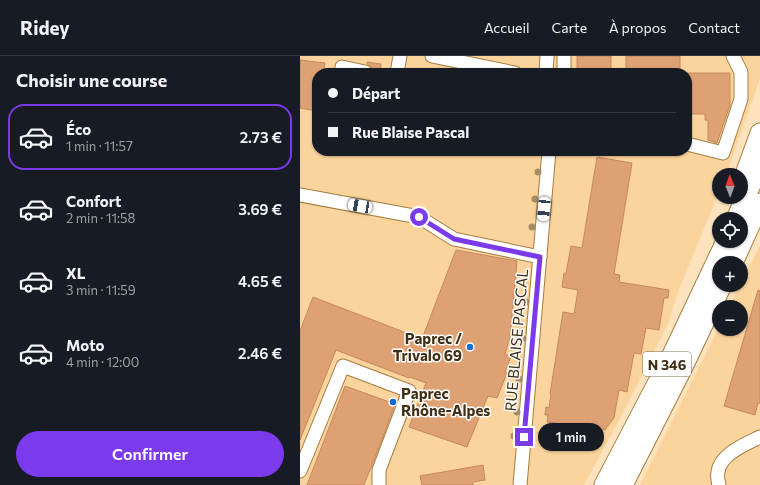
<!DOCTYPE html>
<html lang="fr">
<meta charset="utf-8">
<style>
body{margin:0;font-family:Commissioner,sans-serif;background:#242831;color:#f1f3f6;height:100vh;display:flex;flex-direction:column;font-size:15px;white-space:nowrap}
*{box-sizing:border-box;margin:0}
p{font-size:13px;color:#9ea1a6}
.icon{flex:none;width:22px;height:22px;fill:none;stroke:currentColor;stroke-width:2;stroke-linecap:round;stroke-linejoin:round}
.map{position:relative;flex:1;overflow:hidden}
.details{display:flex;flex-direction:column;background:#171b24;width:300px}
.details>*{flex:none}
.hud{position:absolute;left:12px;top:12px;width:380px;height:88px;border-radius:16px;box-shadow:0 1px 3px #0004;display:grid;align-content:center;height:88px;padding:0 16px;background:#171b24}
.needle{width:26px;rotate:359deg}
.tools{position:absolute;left:412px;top:112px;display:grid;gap:8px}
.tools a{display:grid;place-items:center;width:36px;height:36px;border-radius:50%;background:#171b24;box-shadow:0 1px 3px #0004;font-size:20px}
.end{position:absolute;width:18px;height:18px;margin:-9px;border:5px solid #7c3aed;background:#fff;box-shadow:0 0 0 2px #fff}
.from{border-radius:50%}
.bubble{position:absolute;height:28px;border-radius:14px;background:#171b24;box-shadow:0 1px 3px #0004;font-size:13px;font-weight:600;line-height:28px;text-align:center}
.car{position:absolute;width:12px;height:24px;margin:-12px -6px;border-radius:5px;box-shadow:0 0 3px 1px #0007;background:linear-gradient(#fff 24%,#345 0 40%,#fff 0 76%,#345 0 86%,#fff 0)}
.hud b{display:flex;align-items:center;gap:14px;height:38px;font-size:15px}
.hud b+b{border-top:1px solid #363941}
.hud i{width:10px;height:10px;background:#f1f3f6}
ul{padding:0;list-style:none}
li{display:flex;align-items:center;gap:12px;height:66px;margin:0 8px 6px;padding:0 8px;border:2px solid transparent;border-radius:16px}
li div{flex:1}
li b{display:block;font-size:15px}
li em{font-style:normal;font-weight:600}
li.on{border-color:#7c3aed}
li>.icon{width:36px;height:36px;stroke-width:1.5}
h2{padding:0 16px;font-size:18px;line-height:48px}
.cta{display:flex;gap:8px;margin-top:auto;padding:8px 16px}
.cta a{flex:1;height:46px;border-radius:24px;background:#7c3aed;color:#fff;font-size:16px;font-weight:600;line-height:46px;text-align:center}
header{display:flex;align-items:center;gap:24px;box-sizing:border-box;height:56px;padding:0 20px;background:#171b24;border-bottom:1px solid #363941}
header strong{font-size:19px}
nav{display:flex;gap:22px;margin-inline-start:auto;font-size:14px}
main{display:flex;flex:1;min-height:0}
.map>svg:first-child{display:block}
</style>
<header>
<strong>Ridey</strong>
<nav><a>Accueil</a><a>Carte</a><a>À propos</a><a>Contact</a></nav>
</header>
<main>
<section class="details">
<h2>Choisir une course</h2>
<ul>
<li class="on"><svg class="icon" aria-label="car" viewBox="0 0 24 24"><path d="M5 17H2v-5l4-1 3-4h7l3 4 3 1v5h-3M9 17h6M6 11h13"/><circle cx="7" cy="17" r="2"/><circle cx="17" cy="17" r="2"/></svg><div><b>Éco</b><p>1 min · 11:57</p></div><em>2.73 €</em></li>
<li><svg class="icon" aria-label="car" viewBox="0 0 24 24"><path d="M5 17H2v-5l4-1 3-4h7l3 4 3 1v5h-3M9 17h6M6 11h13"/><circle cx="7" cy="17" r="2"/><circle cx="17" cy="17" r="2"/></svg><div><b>Confort</b><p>2 min · 11:58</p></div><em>3.69 €</em></li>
<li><svg class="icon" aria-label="car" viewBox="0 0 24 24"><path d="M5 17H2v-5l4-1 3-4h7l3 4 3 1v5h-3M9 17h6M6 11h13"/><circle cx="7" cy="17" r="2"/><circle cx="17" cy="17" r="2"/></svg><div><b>XL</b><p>3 min · 11:59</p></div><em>4.65 €</em></li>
<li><svg class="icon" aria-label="car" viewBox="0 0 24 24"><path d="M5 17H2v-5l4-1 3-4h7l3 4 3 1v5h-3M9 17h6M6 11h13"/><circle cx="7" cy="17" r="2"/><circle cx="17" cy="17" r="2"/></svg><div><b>Moto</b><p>4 min · 12:00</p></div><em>2.46 €</em></li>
</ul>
<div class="cta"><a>Confirmer</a></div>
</section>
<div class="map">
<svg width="460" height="429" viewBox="0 0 460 429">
<rect width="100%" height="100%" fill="#fde3bd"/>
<g fill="#fad49c" fill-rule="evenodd">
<path d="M0,0h460v22l-6,18 -28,79h-7v17l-41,100 -10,32 -47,93 -37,68h-284zM17,17h370v78h-370z"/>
<polygon points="460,189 460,429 340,429 419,271 419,273 441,273 441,251 429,251"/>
</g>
<g fill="#dea174" stroke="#c4885c">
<rect x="277" y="0" width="34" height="17"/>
<rect x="326" y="0" width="54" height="17"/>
<polygon points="0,4 25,7 23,17 17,17 17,48 16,55 0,52"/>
<polygon points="67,6 81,8 80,17 73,17 71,10 67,8"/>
<polygon points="387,17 430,17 430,49 417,87 408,84 408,64 405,64 405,58 387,58"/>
<polygon points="297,101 332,107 314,218 320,219 319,226 369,234 368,242 364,242 359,274 346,272 341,298 334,297 327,336 319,334 314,362 305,374 301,374 298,387 279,384 280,377 256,374 257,367 247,366 248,359 245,359 246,351 249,352 251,339 250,338 263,256 274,258 278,234 262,231 264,217 266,217 271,190 282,192"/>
<polygon points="156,194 217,205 210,282 205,298 211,301 205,316 207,317 197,342 188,340 167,391 109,371 126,327 110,321 109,322 36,294 0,384 0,275 13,241 122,283"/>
<polygon points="458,234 460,235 460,347 458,347 455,359 424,350"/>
<polygon points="45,330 95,348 81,386 64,429 7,429"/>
<polygon points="183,409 185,424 173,426 173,429 122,429 120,420"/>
</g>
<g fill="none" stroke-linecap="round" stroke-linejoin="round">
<defs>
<g id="minor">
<polyline points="132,0 215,17"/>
<polyline points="264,2 264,17"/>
<polyline points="42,11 65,16"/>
<polyline points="97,17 100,0"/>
<polyline points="246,17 247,0"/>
<polyline points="387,88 423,97 441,43 441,16 433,0"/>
<polyline points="0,139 119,161 154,183 240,201"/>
<polyline points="0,415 43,310 109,335 79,414 79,429"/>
<polyline points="220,429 249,95"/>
<path d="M419,429c-1,-4 -2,-9 -1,-13 2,-18 28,-28 42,-35"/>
</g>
<g id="highway">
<polyline points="444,121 460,77"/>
<polyline points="436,163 460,108"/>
<polyline points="433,207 460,147"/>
<polyline points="304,429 372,299 426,185"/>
<polyline points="323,429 383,311 422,229"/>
</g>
</defs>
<use href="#minor" stroke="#a57d3f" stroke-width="15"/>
<use href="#highway" stroke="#a57d3f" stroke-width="21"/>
<use href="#minor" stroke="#fff" stroke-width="13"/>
<use href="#highway" stroke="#fff" stroke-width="19"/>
</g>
<g fill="#a78d67">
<circle cx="238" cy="116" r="3.5"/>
<circle cx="235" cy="143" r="3.5"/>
<circle cx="232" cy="171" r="3.5"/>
<circle cx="226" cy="246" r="3.5"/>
<circle cx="223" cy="283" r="3.5"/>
<circle cx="219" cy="323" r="3.5"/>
<circle cx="217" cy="356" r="3.5"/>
<circle cx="214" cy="380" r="3.5"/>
</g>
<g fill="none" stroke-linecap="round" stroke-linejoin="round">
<polyline stroke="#7c3aed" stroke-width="5" points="119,161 154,183 240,201 224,381"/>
</g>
<g fill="#146dd6" stroke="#fff" stroke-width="1.5">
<circle cx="170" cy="291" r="4"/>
<circle cx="93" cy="346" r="4"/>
</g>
<g text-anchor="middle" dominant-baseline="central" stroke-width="3" stroke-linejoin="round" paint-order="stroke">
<rect fill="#fff" stroke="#796d5a" stroke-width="1" x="343" y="296" width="48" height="24" rx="3"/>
<g font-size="14" font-weight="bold" fill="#402f14">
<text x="367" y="308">N 346</text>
</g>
<g font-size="15" font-weight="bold" fill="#402f14" stroke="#fff" text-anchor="end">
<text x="162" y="282">Paprec /<tspan x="162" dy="17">Trivalo 69</tspan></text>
<text x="101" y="337" text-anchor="start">Paprec<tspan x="101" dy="17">Rhône-Alpes</tspan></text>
</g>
<g font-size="15" fill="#402f14" stroke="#fff">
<text transform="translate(216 284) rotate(-85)">RUE BLAISE PASCAL</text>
</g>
</g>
</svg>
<div class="tools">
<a><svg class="needle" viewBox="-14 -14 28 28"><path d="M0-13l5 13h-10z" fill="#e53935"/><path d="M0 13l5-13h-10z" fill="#9ea1a6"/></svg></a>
<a><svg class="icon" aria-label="locate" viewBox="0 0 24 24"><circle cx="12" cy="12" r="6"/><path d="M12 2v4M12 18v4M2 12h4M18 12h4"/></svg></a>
<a>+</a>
<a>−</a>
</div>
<i class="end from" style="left:119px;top:161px"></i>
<i class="end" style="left:224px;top:381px"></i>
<div class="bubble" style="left:238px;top:367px;width:66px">1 min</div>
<i class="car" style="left:60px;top:150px;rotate:280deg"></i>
<i class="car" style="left:244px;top:153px;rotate:185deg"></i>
<div class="hud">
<b><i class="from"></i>Départ</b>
<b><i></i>Rue Blaise Pascal</b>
</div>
</div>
</main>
